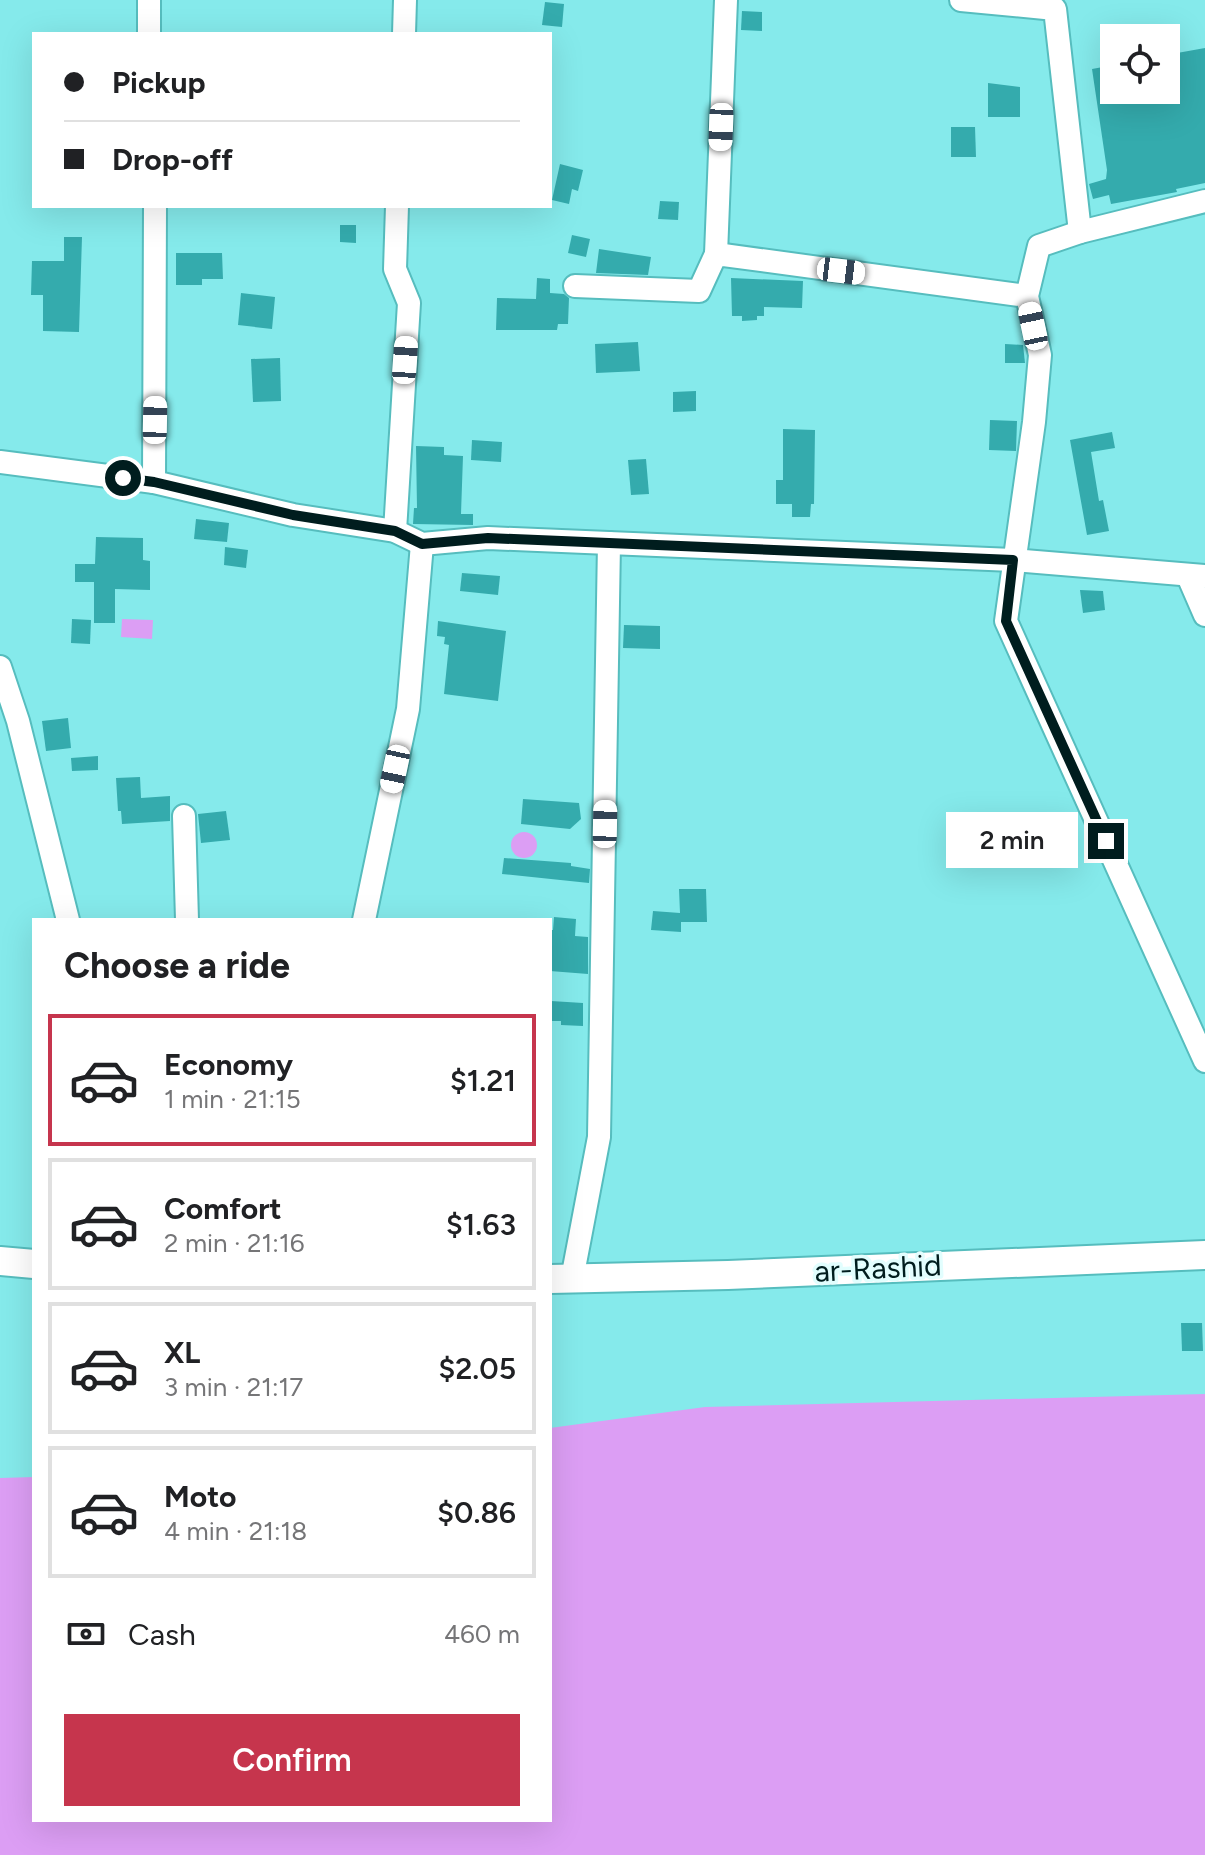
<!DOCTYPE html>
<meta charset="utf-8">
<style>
body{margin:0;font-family:Figtree,sans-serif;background:#f2f2f2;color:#202124;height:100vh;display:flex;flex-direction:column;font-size:30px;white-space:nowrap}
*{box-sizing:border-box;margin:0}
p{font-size:26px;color:#757577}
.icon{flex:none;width:44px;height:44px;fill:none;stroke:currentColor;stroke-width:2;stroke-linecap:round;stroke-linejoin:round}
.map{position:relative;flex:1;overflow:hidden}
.details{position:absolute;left:32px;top:918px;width:520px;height:904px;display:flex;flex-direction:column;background:#fff;border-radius:0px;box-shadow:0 8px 32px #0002}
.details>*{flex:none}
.banner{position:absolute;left:32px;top:32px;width:520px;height:176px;border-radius:0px;box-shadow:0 8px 32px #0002;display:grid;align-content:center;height:176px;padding:0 32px;background:#fff}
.buttons{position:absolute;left:1100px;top:24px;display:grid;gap:16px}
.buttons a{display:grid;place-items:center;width:80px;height:80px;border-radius:0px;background:#fff;box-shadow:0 8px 32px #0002;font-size:40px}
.end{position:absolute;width:36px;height:36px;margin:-18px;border:10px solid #001d1e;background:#fff;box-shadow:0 0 0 4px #fff}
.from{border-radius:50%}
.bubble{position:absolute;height:56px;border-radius:0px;background:#fff;box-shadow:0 8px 32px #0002;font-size:26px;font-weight:600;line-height:56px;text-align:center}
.car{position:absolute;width:24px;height:48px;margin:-24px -12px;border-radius:10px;box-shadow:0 0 6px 2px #0007;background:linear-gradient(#fff 24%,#345 0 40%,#fff 0 76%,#345 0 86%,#fff 0)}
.banner b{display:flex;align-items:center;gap:28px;height:76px;font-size:30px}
.banner b+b{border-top:2px solid #e0e0e0}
.banner i{width:20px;height:20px;background:#202124}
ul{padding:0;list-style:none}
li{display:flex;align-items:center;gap:24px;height:132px;margin:0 16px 12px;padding:0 16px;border:4px solid #e0e0e0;border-radius:0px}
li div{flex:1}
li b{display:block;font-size:30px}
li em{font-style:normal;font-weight:600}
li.selected{border-color:#c6354d}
li>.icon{width:72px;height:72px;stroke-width:1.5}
h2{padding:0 32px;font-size:36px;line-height:96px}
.pay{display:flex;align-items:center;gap:20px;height:88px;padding:0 32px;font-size:30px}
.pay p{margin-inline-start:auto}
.button{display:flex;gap:16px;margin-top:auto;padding:16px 32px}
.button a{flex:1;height:92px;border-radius:0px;background:#c6354d;color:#fff;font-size:32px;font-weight:600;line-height:92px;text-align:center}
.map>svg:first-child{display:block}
</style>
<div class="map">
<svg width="1205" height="1855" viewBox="0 0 1205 1855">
<rect width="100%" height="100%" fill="#85eaeb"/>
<g fill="#dc9ef4">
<polygon points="122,619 153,620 152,639 121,637"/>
<circle cx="524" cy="845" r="13"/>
<polygon points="1205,1394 1205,1855 0,1855 0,1478 34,1477 34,1820 550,1820 550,1428 705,1407"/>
</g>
<g fill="#34abad">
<polygon points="545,2 564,4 562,27 542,25"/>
<polygon points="742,11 762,12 762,31 741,30"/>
<polygon points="1205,48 1205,183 1176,189 1177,192 1111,204 1109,195 1093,199 1089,184 1106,179 1107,170 1092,69 1114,65 1114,90 1166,90 1166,55"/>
<polygon points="988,83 1020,87 1020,117 988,117"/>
<polygon points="951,127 975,127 976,157 951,157"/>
<polygon points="560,164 583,170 578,191 572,189 569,204 552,200"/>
<polygon points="660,201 679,202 678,220 658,219"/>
<polygon points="340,225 356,225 356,243 340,242"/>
<polygon points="572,235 590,239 586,257 568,253"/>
<polygon points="64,237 82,237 79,332 43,331 43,295 31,295 32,261 64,261"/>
<polygon points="599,249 651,257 648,275 596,273"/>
<polygon points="176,253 222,253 223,279 202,279 202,285 176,285"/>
<polygon points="537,278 550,279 550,293 564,294 569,298 568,324 558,324 557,330 496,330 497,298 536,299"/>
<polygon points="731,278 803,281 802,308 764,307 764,316 757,316 757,320 742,321 742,316 732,316"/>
<polygon points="241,293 275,297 272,329 238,325"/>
<polygon points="638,342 640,371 596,373 595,344"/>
<polygon points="1005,344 1023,345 1025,363 1005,363"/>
<polygon points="280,358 281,401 253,402 251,359"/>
<polygon points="696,391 696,411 673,412 673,392"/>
<polygon points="990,420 1017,421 1016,451 989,450"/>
<polygon points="783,429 815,430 814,504 811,504 810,517 792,517 792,504 776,504 776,480 783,480"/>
<polygon points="1112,432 1115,448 1091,452 1099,501 1103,500 1109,531 1087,535 1070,440"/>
<polygon points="472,440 502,442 501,462 471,460"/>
<polygon points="416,446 444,447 444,455 463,456 461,514 473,514 473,525 413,524 414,508 417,508"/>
<polygon points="646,459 649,494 631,495 628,460"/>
<polygon points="196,519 229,523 227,542 194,539"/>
<polygon points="96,537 143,538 143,560 150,561 150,590 115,589 115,623 94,623 94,582 75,582 75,564 95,564"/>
<polygon points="225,547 248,550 246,568 224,565"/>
<polygon points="462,573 500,576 498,595 460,591"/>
<polygon points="1080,590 1103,591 1105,610 1083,613"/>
<polygon points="72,619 91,620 90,644 71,643"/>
<polygon points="438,621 506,631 498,701 444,694 449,645 444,644 445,637 437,636"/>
<polygon points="624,625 660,626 660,649 623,648"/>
<polygon points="68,718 71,748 46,751 42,721"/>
<polygon points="98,756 98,770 72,771 71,758"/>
<polygon points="140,777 141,798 170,796 170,821 122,824 121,811 118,811 116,778"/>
<polygon points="523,799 579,803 581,819 570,829 521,824"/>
<polygon points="226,811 230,840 201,843 198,814"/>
<polygon points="504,858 571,863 571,866 590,869 589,883 502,874"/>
<polygon points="679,889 706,889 707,922 681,922 681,932 651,930 653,911 680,913"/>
<polygon points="554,917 576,919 575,936 588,937 588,974 550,971 550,930 553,930"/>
<polygon points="551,1001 583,1003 583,1026 561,1025 561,1021 550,1021"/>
<polygon points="1181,1323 1202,1323 1203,1351 1182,1351"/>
</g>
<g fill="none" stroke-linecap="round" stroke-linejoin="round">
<defs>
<g id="minor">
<polyline points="149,0 149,34"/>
<polyline points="961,0 1055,9 1080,232"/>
<polyline points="404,34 405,0"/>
<polyline points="1205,201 1080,232 1039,246 1027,296 1040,355 1034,422 1006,621 1205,1061"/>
<polyline points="716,254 726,0"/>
<polyline points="575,286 699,291 716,254 1027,296"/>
<polyline points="0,462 154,482 293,515 395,531 422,544 488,538 609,543 1013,560 1205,576"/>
<polyline points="154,482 155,206"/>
<polyline points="395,531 409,303 395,269 397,206"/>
<polyline points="1188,576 1205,615"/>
<polyline points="0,667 18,721 68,920"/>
<polyline points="184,816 187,920"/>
<polyline points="364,920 408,709 422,544"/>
<polyline points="572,1279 599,1137 609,543"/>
</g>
<g id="major">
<polyline points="0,1261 34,1264"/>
<polyline points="550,1279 728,1275 1205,1255"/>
</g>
</defs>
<use href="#minor" stroke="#56bdbe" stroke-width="26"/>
<use href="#major" stroke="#56bdbe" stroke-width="32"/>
<use href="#minor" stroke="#fff" stroke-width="22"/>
<use href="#major" stroke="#fff" stroke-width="28"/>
</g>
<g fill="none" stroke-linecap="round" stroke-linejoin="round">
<polyline stroke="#001d1e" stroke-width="10" points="123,478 154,482 293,515 395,531 422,544 488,538 1013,560 1006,621 1106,841"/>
</g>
<g text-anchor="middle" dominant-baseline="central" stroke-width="7" stroke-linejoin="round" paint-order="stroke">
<g font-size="30" fill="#001d1e" stroke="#e2fefe">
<text transform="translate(878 1268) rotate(-3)">ar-Rashid</text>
</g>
</g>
</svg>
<div class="buttons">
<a><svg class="icon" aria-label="locate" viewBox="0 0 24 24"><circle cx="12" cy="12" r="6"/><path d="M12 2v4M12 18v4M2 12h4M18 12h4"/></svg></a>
</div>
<i class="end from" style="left:123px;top:478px"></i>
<i class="end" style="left:1106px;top:841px"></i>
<div class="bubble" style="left:946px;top:812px;width:132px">2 min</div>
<i class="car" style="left:721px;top:127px;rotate:182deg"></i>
<i class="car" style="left:841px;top:271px;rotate:97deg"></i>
<i class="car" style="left:1033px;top:326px;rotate:348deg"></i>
<i class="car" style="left:405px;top:360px;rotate:4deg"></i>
<i class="car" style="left:155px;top:420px;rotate:1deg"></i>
<i class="car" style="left:395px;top:769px;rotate:192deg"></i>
<i class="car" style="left:605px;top:824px;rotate:1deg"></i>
<div class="banner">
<b><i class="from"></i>Pickup</b>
<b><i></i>Drop-off</b>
</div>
<section class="details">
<h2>Choose a ride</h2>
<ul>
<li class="selected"><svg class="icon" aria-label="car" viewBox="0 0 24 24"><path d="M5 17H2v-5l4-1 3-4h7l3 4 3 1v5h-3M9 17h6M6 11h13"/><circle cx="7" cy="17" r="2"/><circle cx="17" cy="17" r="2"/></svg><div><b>Economy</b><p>1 min · 21:15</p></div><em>$1.21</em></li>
<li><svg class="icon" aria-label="car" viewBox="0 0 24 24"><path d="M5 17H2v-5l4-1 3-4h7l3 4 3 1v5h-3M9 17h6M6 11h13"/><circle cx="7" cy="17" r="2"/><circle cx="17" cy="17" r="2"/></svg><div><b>Comfort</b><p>2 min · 21:16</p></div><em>$1.63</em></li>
<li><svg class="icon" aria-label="car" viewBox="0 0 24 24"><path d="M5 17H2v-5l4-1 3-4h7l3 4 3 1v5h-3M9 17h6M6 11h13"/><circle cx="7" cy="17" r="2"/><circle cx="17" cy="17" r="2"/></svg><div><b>XL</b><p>3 min · 21:17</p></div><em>$2.05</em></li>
<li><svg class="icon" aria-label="car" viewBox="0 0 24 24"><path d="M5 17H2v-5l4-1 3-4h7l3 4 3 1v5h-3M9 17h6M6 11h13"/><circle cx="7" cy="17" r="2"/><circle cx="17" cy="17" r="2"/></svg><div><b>Moto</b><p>4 min · 21:18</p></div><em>$0.86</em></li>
</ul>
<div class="pay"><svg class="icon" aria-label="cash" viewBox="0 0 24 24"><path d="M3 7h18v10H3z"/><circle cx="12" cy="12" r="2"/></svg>Cash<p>460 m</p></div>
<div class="button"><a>Confirm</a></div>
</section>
</div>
